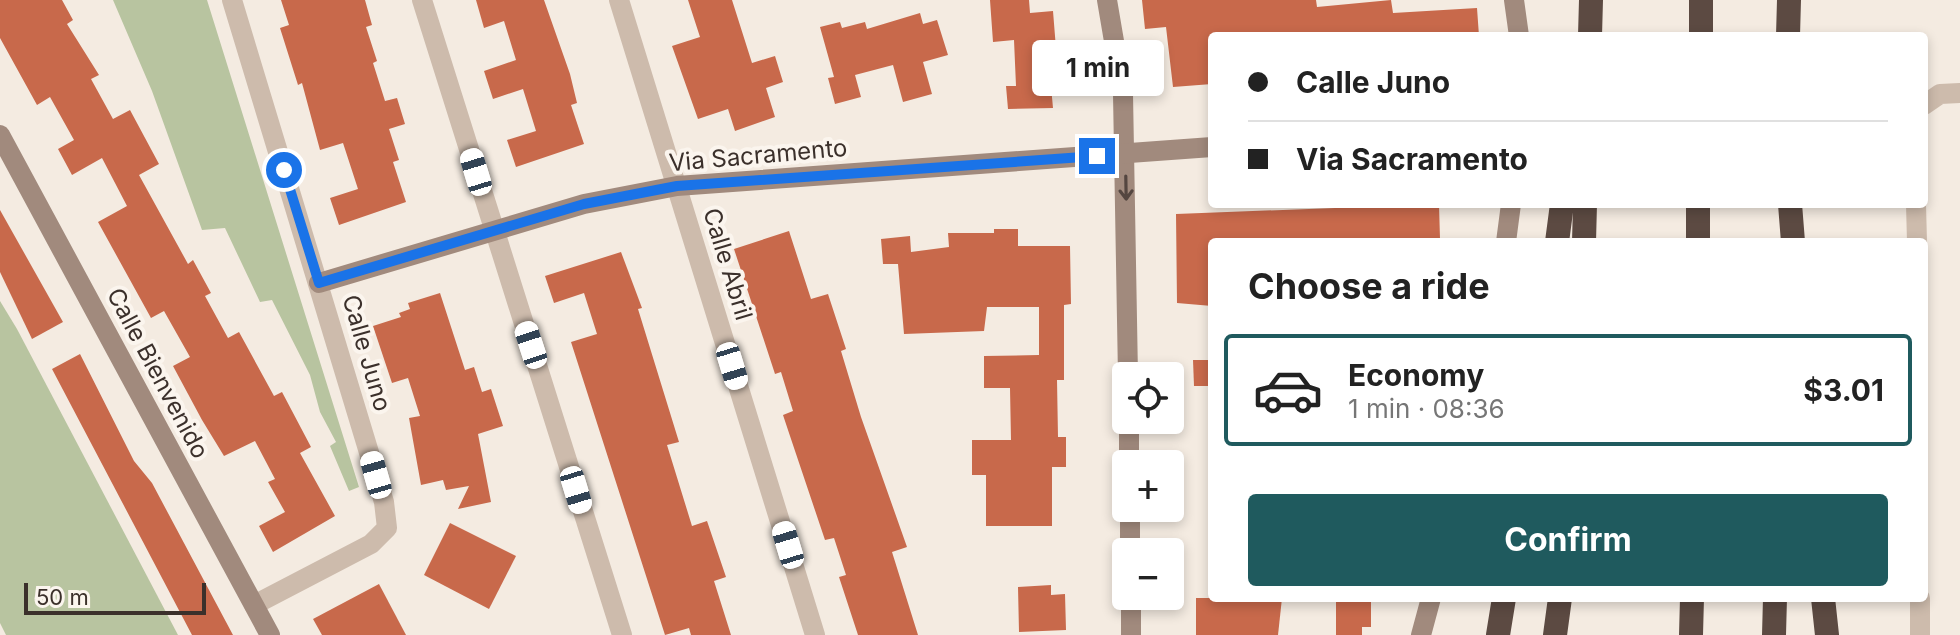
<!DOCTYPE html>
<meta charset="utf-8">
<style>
body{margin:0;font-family:Inter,sans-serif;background:#f2f2f2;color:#222;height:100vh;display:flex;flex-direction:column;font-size:30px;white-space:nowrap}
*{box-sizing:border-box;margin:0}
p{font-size:26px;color:#767676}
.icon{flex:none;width:44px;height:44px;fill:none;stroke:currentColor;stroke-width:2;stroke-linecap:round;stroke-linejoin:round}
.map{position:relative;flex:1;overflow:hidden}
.details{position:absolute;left:1208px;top:238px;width:720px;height:364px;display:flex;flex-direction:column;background:#fff;border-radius:8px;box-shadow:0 4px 12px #0003}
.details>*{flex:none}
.top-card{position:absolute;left:1208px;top:32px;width:720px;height:176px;border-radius:8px;box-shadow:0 4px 12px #0003;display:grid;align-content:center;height:176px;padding:0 40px;background:#fff}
.tools{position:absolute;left:1112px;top:362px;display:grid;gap:16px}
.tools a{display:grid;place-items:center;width:72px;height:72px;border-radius:8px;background:#fff;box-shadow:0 4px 12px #0003;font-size:40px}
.scale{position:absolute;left:24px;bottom:20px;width:182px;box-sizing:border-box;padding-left:8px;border:4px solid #3b302b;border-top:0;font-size:22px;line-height:28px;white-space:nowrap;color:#3b302b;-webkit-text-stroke:6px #fbf5ee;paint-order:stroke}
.end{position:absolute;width:36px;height:36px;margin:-18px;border:10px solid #1a73e8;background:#fff;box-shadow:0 0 0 4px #fff}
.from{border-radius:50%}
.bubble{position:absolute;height:56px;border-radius:8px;background:#fff;box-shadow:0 4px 12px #0003;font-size:26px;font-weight:700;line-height:56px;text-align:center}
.car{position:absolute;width:24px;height:48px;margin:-24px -12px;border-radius:10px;box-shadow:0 0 6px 2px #0007;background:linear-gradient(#fff 24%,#345 0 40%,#fff 0 76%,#345 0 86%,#fff 0)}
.top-card b{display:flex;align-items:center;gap:28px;height:76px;font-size:30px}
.top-card b+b{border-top:2px solid #e0e0e0}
.top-card i{width:20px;height:20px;background:#222}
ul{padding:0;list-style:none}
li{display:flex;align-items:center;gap:24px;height:112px;margin:0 16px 12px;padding:0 24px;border:4px solid transparent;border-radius:8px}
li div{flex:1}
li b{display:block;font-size:30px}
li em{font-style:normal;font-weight:700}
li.active{border-color:#1f5a5e}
li>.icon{width:72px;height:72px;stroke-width:1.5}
h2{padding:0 40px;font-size:36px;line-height:96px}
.cta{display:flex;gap:16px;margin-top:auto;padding:16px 40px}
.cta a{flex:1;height:92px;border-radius:8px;background:#1f5a5e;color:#fff;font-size:32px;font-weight:700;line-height:92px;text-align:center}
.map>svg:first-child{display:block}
</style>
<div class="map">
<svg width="1960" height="635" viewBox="0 0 1960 635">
<rect width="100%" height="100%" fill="#f4ebe1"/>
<g fill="#b8c4a0">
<polygon points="113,0 207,0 359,487 349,491 330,446 336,442 320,412 310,375 272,300 260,302 225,228 202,230 152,91"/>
<polygon points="0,301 17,329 178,635 6,635 0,623"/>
</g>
<g fill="#c8694b">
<polygon points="0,0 62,0 73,20 67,24 99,75 91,79 113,119 130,110 159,164 139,175 188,264 193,260 211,293 205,296 228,338 239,332 274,396 282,392 311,447 300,453 335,516 273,552 259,526 285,512 268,482 275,479 255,441 224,456 202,420 173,366 190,357 164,311 151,318 98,222 127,206 102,158 72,175 58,149 74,140 50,97 37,105 0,38"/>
<polygon points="281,0 365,0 372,25 366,27 377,61 373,63 385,101 397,98 405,124 389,129 399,160 393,162 406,202 339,225 330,198 358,189 343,143 320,150 302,83 298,85 280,28 289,25"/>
<polygon points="476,0 544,0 570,74 577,103 571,105 584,144 516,167 507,140 536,131 523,89 493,99 484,71 516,60 504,21 484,28"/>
<polygon points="688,0 732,0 752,63 775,56 783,82 766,88 775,117 735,131 728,109 698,119 672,46 700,37"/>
<polygon points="990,0 1029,0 1030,13 1053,11 1057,61 1057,86 1051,86 1053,108 1008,109 1006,86 1016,86 1014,40 993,42"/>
<polygon points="1142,0 1316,0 1317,7 1391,0 1393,13 1477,8 1479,36 1212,36 1212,84 1173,87 1166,27 1145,29"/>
<polygon points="920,13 923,24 937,20 948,55 923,62 932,94 903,102 893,65 855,75 861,97 835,104 828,78 834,77 820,27 840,22 842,28 865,22 867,29"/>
<polygon points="1439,204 1440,239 1426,242 1212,242 1212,306 1177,303 1176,214"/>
<polygon points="0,210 63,322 32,339 0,272"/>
<polygon points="994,229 1018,229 1018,246 1070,246 1071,304 1064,305 1064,380 1057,380 1058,437 1066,437 1066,467 1052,467 1052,526 986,526 986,475 972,475 972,440 1011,440 1010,388 984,388 984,356 1039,355 1039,307 987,307 984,331 904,334 898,264 883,264 881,239 910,236 911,252 949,247 948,233 994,233"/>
<polygon points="789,231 811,299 828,294 846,349 841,351 861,417 907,547 892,552 918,635 858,635 839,577 846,575 834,538 825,540 790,436 783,415 793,411 781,372 775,374 734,249"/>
<polygon points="621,252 642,308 638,309 679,442 667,445 692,526 707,521 726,577 714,581 731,635 691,635 689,628 665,635 571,342 597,334 584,293 554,303 545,276"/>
<polygon points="440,293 465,370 474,367 482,392 491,389 503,426 478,434 491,502 458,509 469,486 446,490 443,480 421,485 409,418 420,416 408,378 392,383 373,326 401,317 399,313 410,309 408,303"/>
<polygon points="80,354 134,461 152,483 233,635 192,635 52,369"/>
<polygon points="1193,360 1212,360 1212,386 1194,386"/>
<polygon points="450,523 516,556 489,609 424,575"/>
<polygon points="379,584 406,635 322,635 313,619"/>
<polygon points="1051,585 1051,595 1065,594 1066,630 1019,632 1018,587"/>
<polygon points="1196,598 1282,598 1278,635 1196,635"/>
<polygon points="1336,598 1371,598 1371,627 1362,627 1362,635 1336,635"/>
</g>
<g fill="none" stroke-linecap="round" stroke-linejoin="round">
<g stroke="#cdbbac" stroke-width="20">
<polyline points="232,0 384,502 387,528 371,544 254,605"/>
<polyline points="422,0 622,635"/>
<polyline points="619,0 815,635"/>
<polyline points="1924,105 1940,94 1960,93"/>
<polyline points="1916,204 1917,242"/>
<polyline points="1920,598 1920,635"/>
</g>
<g stroke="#a18a7d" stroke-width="20">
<polyline points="1107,0 1123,94 1128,376"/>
<polyline points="1514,0 1519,36"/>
<polyline points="0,135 270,635"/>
<polyline points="1506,242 1511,204"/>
<polyline points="319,283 584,204 677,186 1212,147"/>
<polyline points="1129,420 1129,464"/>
<polyline points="1130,508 1130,552"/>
<polyline points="1131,596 1131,635"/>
<polyline points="1421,635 1431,598"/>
</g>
<g stroke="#5c4a42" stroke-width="24">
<polyline points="1590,36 1591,0"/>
<polyline points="1701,36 1701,0"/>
<polyline points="1788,36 1789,0"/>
<polyline points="1790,204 1793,242"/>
<polyline points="1557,242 1562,204"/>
<polyline points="1584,242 1585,204"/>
<polyline points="1698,242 1698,204"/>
<polyline points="1823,598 1827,635"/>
<polyline points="1498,635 1504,598"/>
<polyline points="1555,635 1560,598"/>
<polyline points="1691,635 1692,598"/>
<polyline points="1774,635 1775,598"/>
</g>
</g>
<defs><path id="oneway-shaft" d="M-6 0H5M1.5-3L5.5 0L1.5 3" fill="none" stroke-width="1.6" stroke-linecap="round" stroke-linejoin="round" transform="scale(2)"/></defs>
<use stroke="#544640" href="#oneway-shaft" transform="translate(1126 188) rotate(89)"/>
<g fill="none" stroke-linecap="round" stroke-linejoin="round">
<polyline stroke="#1a73e8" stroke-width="10" points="284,170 319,283 584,204 677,186 1097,156"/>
</g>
<g text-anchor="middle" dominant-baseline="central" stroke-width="8" stroke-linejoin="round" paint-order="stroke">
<g font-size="24" fill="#3b302b" stroke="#fbf5ee">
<text transform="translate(758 155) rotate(-5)">Via Sacramento</text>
<text transform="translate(728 264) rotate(73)">Calle Abril</text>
<text transform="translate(367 353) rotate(74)">Calle Juno</text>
<text transform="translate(158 373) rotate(62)">Calle Bienvenido</text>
</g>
</g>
</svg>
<div class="tools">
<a><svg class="icon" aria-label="locate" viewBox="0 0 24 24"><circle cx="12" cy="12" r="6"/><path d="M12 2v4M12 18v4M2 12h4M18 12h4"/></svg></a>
<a>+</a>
<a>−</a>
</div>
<div class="scale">50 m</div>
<i class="end from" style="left:284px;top:170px"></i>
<i class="end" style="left:1097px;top:156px"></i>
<div class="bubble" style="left:1032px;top:40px;width:132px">1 min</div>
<i class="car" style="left:476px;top:172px;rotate:343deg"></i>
<i class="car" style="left:531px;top:345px;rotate:342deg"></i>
<i class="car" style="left:732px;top:366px;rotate:163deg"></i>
<i class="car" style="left:376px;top:475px;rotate:344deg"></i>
<i class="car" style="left:576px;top:490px;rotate:163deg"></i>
<i class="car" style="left:788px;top:545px;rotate:343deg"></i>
<div class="top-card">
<b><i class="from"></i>Calle Juno</b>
<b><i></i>Via Sacramento</b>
</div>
<section class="details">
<h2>Choose a ride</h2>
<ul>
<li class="active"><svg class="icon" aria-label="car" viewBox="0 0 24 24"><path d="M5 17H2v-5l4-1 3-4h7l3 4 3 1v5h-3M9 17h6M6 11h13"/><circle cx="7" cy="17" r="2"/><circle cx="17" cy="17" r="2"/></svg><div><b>Economy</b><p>1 min · 08:36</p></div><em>$3.01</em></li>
</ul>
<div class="cta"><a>Confirm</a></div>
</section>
</div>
